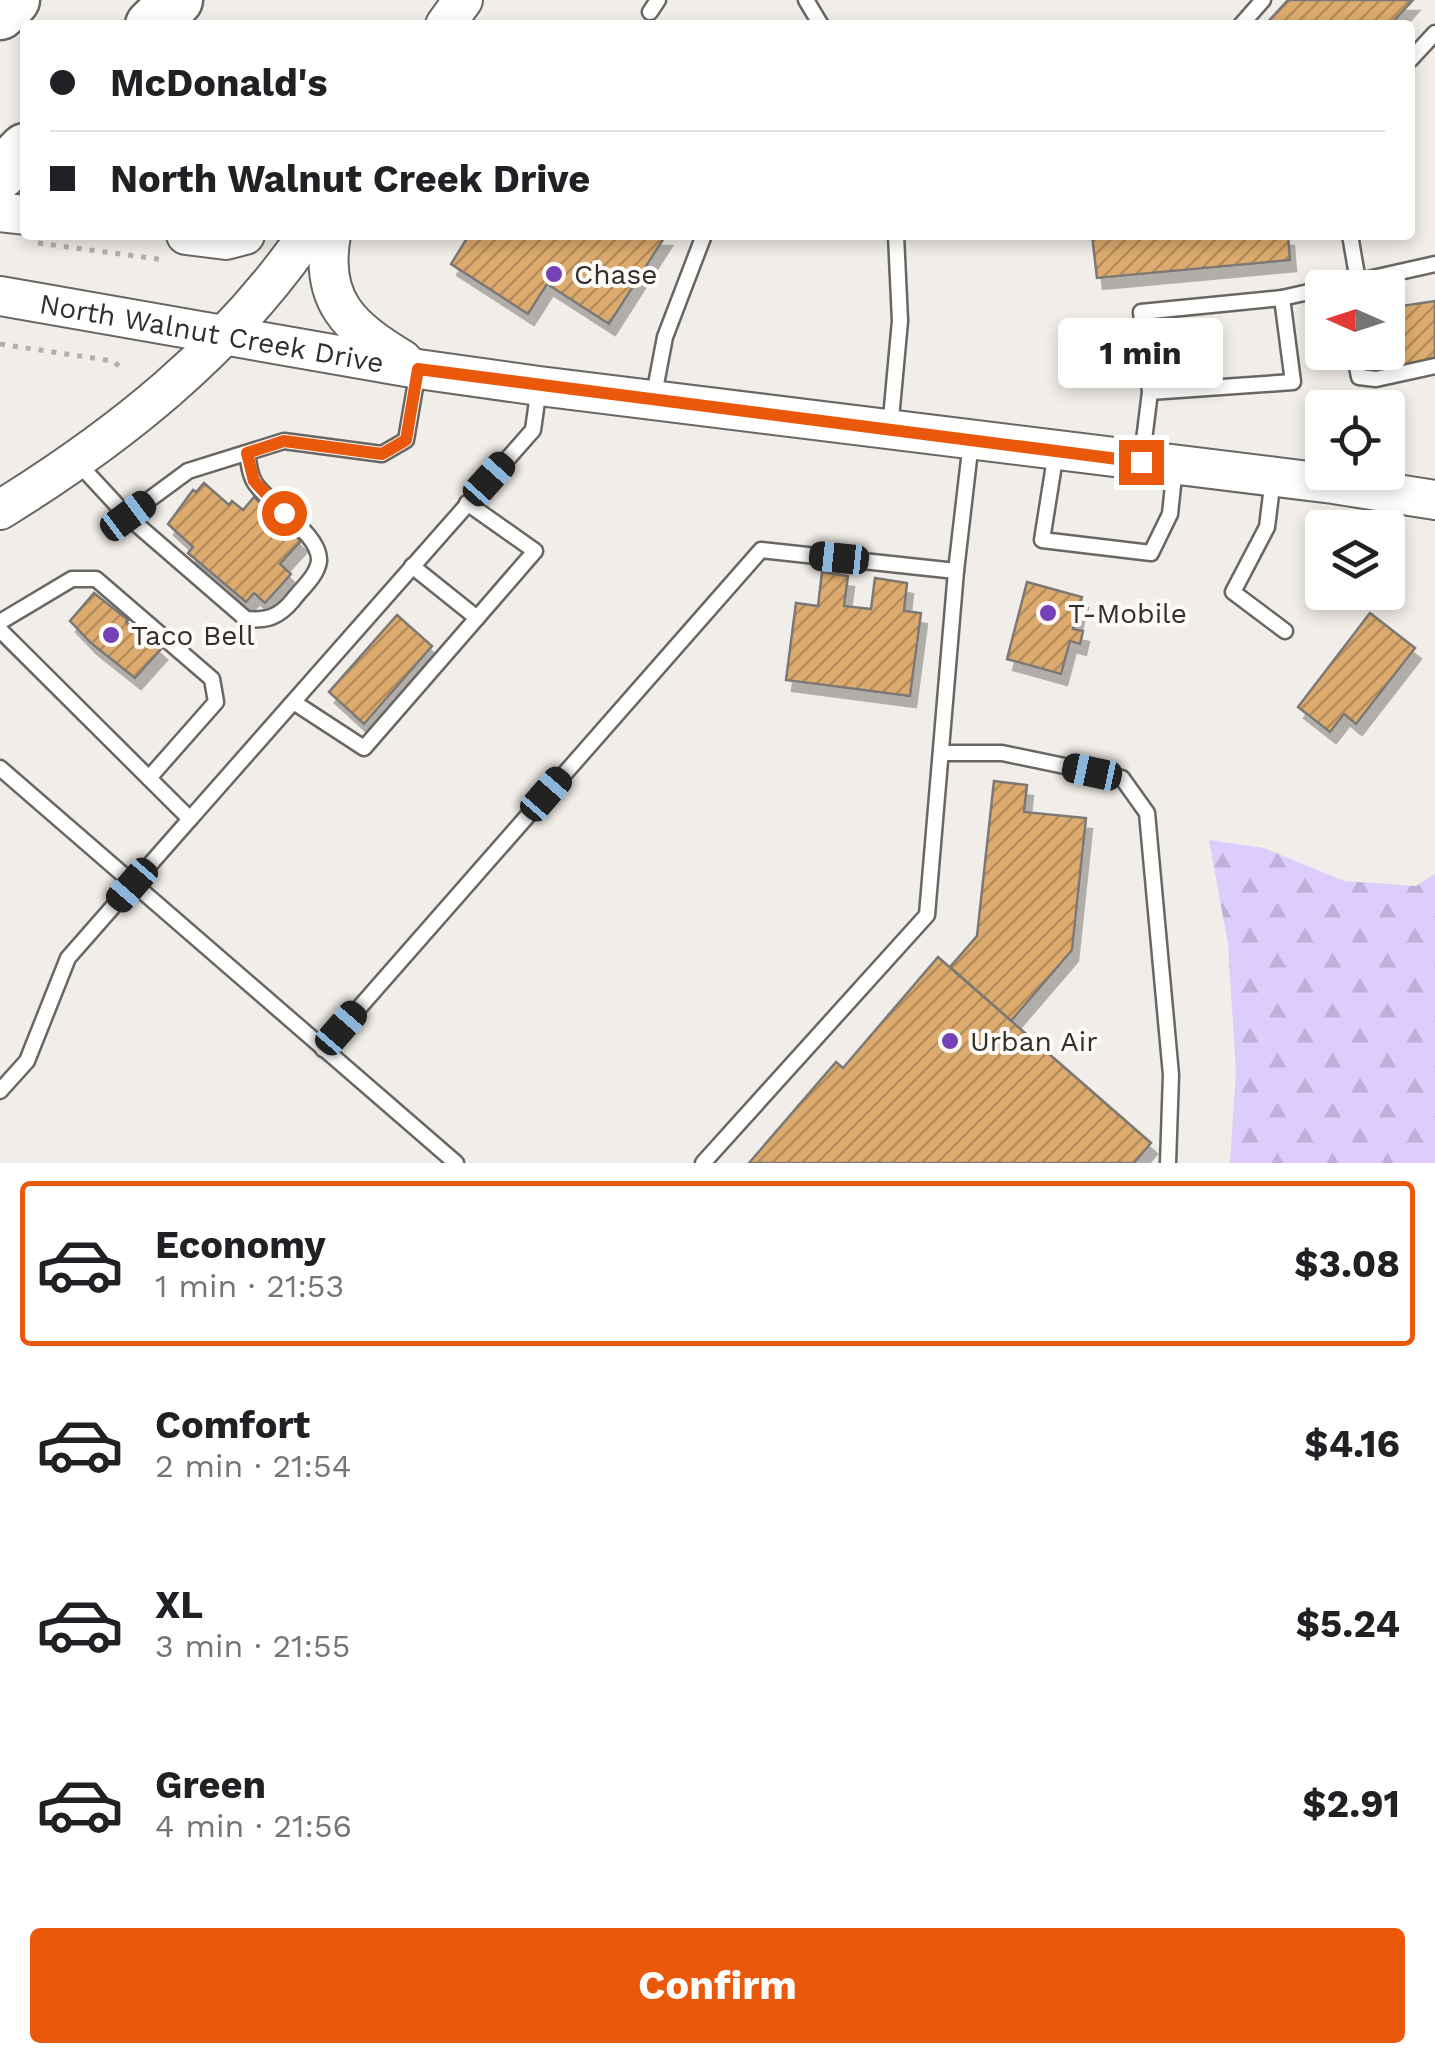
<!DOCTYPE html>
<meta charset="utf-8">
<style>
body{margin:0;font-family:"Work Sans",sans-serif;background:#f6f6f6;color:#202124;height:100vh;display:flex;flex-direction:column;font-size:38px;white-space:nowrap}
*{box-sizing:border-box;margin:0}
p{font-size:32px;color:#757577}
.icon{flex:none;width:55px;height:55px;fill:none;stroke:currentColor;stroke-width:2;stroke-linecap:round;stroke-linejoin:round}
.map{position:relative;height:1163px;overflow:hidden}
.sheet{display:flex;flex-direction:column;background:#fff;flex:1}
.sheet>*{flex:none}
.guide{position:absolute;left:20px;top:20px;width:1395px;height:220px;border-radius:10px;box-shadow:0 5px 15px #0003;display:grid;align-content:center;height:220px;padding:0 30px;background:#fff}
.needle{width:65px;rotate:273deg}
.buttons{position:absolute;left:1305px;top:270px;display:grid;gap:20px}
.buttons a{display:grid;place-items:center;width:100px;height:100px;border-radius:10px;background:#fff;box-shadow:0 5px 15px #0003;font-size:50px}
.end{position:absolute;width:45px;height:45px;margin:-22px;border:12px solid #ea580c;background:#fff;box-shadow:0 0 0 5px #fff}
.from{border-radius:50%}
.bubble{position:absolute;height:70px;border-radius:10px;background:#fff;box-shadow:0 5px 15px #0003;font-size:32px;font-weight:700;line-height:70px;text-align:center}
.car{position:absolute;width:30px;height:60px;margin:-30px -15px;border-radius:12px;box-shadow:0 0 8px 2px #0007;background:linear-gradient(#222 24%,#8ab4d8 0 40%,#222 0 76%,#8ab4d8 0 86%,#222 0)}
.guide b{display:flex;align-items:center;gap:35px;height:95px;font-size:38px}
.guide b+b{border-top:2px solid #e0e0e0}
.guide i{width:25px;height:25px;background:#202124}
ul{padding:18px 0 0;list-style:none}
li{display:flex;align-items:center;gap:30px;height:165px;margin:0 20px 15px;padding:0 10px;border:5px solid transparent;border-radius:10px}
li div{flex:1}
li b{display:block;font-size:38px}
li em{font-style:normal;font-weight:700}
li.active{border-color:#ea580c}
li>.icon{width:90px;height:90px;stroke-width:1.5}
.primary-button{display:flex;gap:20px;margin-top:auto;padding:20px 30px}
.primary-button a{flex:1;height:115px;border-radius:10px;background:#ea580c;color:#fff;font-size:40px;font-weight:700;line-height:115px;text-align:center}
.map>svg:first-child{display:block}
</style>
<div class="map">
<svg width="1435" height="1163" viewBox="0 0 1435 1163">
<defs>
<pattern id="forest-firs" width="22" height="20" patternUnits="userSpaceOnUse" patternTransform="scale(2.5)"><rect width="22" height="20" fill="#ddcdfc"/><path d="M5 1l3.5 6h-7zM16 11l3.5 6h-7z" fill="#beb0d8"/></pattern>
<pattern id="building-hatch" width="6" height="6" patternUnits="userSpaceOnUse" patternTransform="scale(2.5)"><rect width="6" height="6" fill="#ddab6e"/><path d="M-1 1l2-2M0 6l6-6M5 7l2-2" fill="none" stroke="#b48c5b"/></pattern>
<filter id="shadow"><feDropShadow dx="6" dy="11" stdDeviation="0" flood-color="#0004"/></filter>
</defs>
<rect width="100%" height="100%" fill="#f1ede8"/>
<polygon fill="url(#forest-firs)" points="1209,840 1264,848 1344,881 1416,886 1435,874 1435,1163 1230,1163 1236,1072 1228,944"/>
<g fill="url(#building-hatch)" stroke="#7b7874" stroke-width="2.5" filter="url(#shadow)">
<polygon points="1288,0 1413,0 1390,25 1265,25"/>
<polygon points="469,235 666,235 609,324 547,284 528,314 451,264"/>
<polygon points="1092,235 1288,235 1290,260 1097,278"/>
<polygon points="1435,301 1435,361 1374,370 1372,352 1388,352 1388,308"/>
<polygon points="204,483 229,505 232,501 243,510 254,497 301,541 280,564 291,574 265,603 254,593 246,602 188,553 193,547 168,524 193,490 196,492"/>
<polygon points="822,572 848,576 844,606 871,609 875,578 907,583 904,611 921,613 910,696 786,680 796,603 818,606"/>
<polygon points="1027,582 1082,597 1073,629 1083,631 1080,644 1070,641 1061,674 1007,659"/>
<polygon points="94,593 128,620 126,622 148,642 150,639 161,649 135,678 91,643 70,621"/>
<polygon points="1370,613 1415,648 1356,724 1344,714 1330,732 1298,707"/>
<polygon points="397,615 432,646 364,724 329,692"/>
<polygon points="994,781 1027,785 1024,812 1086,818 1072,950 1011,1021 950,967 977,936"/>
<polygon points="938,957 1151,1143 1134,1163 749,1163 836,1062 843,1068"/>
</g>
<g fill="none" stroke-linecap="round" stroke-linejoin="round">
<defs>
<g id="service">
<polyline points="806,0 821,25"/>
<polyline points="650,12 658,0"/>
<polyline points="1241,25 1263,0"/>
<polyline points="1410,60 1435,33"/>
<polyline points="1350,235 1358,281"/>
<polyline points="1328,288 1435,264"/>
<polyline points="1282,298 1322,289"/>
<polyline points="1354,352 1359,377 1376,379 1435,366"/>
<polyline points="653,400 665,337 704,235"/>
<polyline points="890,429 900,321 896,235"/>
<polyline points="1056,452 1042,540 1151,553 1170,514 1175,467"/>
<polyline points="1142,456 1150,392 1293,382 1282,298 1141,312 1150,392"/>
<polyline points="77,462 127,516 188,471 284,441 382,454 406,440 418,370"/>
<polyline points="1273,478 1267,527 1233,592 1285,631"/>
<polyline points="467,503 535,551 477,618"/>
<path d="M127,516l119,103c21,2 33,-2 47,-19 9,-12 24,-24 26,-39 2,-27 -50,-56 -64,-78 -6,-9 -6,-20 -8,-30"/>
<polyline points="0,622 72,579 96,579 212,679 216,702 149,778"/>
<polyline points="0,630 190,819 533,430 539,387"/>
<polyline points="295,703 364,748 477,618 412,566"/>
<polyline points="941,753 1002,753 1122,778 1147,813 1171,1075 1168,1163"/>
<polyline points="0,768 456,1163"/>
<polyline points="323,1049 761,550 956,571"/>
<polyline points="0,1091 27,1061 68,958 190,819"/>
<polyline points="703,1163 927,915 956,571 971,442"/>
</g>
<g id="secondary">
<polyline points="445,25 463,0"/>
<polyline points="0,212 25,215"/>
<polyline points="186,235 226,240 245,235"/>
<path d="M331,235c-12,66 19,93 72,125"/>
<path id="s1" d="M0,296l418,73 121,17 794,98 102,16"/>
<path d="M0,510c118,-73 227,-159 307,-275"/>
</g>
<g id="motorway">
<polyline points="0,14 14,0"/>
<polyline points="151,25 177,0"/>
<polyline points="0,174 25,149"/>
</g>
</defs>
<use href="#service" stroke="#6a6763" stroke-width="19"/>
<use href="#secondary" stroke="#6a6763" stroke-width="42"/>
<use href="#motorway" stroke="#6a6763" stroke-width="55"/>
<g stroke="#b2afab" stroke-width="5" stroke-dasharray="5 8" stroke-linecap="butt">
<polyline points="38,243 165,260"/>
<polyline points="0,344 113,361 124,370"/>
</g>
<use href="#service" stroke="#fff" stroke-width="14"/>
<use href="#secondary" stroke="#fff" stroke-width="38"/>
<use href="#motorway" stroke="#fff" stroke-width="50"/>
</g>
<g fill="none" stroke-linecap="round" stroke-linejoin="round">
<polyline stroke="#ea580c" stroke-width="12" points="284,513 254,481 247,453 284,441 382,454 406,440 418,369 1141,462"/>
</g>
<g fill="#7640b7" stroke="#fefaf5" stroke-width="4">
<circle cx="554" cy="274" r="10"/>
<circle cx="1048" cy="613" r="10"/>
<circle cx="111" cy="635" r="10"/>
<circle cx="950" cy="1041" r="10"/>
</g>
<g text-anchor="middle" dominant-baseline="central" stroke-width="8" stroke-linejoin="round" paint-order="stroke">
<g font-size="28" fill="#312f2d" stroke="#fefaf5" text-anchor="start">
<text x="574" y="274">Chase</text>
<text x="1068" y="613">T-Mobile</text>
<text x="131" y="635">Taco Bell</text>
<text x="970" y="1041">Urban Air</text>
</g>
<g font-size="28" fill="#312f2d" stroke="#fefaf5">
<text stroke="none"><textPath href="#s1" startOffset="215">North Walnut Creek Drive</textPath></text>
</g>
</g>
</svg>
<div class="buttons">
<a><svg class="needle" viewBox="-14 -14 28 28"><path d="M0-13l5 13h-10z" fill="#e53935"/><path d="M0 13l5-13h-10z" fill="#757577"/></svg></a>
<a><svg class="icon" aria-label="locate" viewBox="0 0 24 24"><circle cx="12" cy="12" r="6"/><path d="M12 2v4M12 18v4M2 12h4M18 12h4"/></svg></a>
<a><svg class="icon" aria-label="layers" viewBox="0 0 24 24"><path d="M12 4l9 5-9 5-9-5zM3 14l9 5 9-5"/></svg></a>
</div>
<i class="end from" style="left:284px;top:513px"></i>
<i class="end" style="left:1141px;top:462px"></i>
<div class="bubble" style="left:1058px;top:318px;width:165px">1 min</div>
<i class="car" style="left:489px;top:479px;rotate:42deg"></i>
<i class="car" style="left:128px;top:516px;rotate:53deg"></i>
<i class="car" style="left:839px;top:558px;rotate:276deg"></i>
<i class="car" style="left:1092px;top:772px;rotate:282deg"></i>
<i class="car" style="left:546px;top:794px;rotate:41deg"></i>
<i class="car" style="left:132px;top:885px;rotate:221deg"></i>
<i class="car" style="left:341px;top:1028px;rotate:41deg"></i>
<div class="guide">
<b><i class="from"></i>McDonald's</b>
<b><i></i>North Walnut Creek Drive</b>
</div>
</div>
<section class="sheet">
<ul>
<li class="active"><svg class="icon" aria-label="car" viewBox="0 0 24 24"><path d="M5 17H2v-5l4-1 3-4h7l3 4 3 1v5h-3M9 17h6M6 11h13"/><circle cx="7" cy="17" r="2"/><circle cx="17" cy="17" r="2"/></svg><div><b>Economy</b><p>1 min · 21:53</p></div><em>$3.08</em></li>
<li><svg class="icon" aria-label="car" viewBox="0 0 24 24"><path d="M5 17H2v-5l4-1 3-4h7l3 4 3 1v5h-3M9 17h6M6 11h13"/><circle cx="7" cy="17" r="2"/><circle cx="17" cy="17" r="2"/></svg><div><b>Comfort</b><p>2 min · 21:54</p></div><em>$4.16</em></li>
<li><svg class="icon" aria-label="car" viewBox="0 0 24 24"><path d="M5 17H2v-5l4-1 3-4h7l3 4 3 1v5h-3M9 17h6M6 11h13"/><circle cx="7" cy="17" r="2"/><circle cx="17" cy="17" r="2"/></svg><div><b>XL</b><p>3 min · 21:55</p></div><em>$5.24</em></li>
<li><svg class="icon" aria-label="car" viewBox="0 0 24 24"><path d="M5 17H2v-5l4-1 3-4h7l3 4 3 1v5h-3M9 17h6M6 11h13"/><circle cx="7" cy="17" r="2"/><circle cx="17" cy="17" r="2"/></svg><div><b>Green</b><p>4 min · 21:56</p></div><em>$2.91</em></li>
</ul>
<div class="primary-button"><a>Confirm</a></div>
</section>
